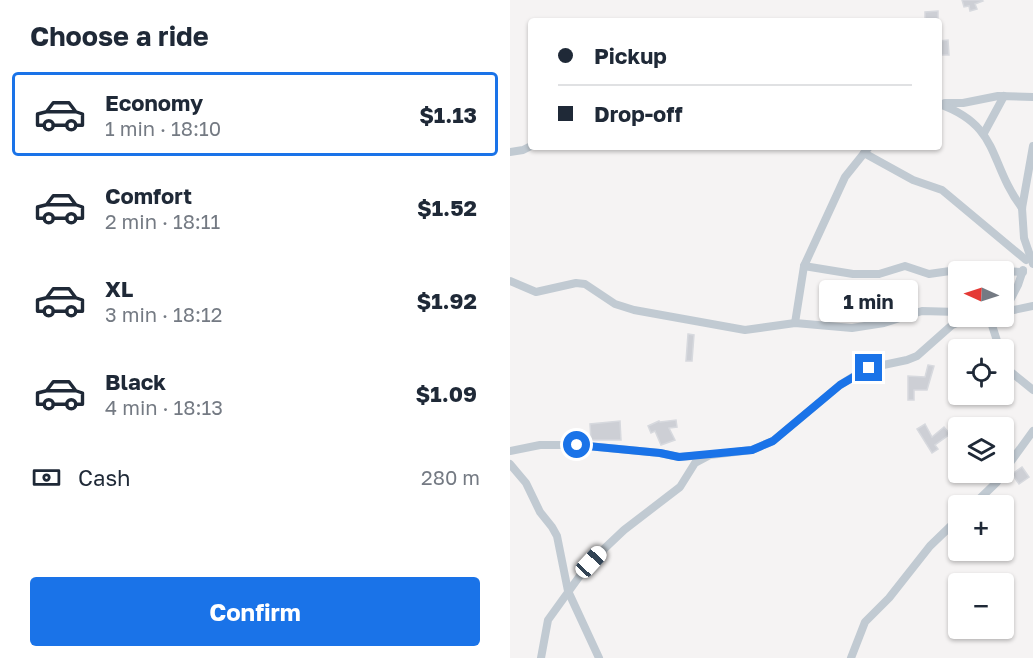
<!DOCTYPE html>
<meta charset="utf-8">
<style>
body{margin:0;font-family:"Golos Text",sans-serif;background:#f6f6f7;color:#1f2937;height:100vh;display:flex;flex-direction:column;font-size:22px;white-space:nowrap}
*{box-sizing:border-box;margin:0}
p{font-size:20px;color:#747a83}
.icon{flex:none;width:33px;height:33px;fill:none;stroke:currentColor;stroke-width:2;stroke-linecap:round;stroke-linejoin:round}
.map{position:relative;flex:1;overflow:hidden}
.details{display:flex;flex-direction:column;background:#fff;width:510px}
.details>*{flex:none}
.banner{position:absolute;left:18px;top:18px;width:414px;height:132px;border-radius:6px;box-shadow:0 2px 4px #0004;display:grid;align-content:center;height:132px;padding:0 30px;background:#fff}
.needle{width:39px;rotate:273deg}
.buttons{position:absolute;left:438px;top:261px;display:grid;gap:12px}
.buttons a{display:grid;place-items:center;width:66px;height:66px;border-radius:6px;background:#fff;box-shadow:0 2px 4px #0004;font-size:30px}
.end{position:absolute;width:27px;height:27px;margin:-14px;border:8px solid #1a73e8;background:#fff;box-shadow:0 0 0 3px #fff}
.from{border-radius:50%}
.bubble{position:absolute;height:42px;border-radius:6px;background:#fff;box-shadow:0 2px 4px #0004;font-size:20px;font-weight:700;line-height:42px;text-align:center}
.car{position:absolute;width:18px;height:36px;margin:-18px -9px;border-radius:8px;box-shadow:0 0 4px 2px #0007;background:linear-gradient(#fff 24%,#345 0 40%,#fff 0 76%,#345 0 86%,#fff 0)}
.banner b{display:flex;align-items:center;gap:21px;height:57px;font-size:22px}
.banner b+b{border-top:2px solid #e0e1e3}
.banner i{width:15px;height:15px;background:#1f2937}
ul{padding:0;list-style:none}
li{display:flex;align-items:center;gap:18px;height:84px;margin:0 12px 9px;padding:0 18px;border:3px solid transparent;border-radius:6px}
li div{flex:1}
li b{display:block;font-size:22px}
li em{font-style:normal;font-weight:700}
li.current{border-color:#1a73e8}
li>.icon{width:54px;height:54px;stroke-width:1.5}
h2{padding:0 30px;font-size:27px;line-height:72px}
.pay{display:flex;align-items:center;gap:15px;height:66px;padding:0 30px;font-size:22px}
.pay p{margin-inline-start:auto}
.primary-button{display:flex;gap:12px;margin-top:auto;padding:12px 30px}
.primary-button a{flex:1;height:69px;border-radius:6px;background:#1a73e8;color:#fff;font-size:24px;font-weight:700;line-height:69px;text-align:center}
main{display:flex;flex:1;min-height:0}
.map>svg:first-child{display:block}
</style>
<main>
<section class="details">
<h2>Choose a ride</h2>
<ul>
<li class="current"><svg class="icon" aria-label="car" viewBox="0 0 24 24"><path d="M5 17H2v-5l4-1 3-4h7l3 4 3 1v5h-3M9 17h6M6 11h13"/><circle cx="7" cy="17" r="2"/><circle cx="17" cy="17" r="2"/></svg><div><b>Economy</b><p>1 min · 18:10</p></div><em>$1.13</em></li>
<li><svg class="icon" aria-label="car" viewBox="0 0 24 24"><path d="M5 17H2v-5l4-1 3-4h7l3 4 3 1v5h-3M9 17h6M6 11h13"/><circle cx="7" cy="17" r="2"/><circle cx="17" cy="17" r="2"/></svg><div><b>Comfort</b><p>2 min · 18:11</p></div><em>$1.52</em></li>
<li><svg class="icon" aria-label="car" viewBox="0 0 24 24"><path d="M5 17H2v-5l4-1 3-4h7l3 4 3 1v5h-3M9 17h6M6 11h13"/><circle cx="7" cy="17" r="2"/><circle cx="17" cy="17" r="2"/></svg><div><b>XL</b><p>3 min · 18:12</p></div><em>$1.92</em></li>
<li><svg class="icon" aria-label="car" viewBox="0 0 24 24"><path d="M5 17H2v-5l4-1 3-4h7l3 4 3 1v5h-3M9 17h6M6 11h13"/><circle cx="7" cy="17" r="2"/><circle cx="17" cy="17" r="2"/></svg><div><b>Black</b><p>4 min · 18:13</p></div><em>$1.09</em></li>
</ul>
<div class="pay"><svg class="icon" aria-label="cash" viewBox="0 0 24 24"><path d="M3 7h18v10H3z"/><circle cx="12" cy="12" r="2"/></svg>Cash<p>280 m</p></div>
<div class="primary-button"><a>Confirm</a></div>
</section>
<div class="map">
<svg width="523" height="658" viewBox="0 0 523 658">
<rect width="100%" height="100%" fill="#f5f3f3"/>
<g fill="#cdcfd5" stroke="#d7d9de" stroke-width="1.5">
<polygon points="452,0 472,0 473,1 465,4 467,9 460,11 459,6 454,7"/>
<polygon points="428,11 428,19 415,21 415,12"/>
<polygon points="438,40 439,55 431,55 431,52 429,53 429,41"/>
<polygon points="178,334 184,335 182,361 176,361"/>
<polygon points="418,365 424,366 417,390 404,390 404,400 398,400 398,376 415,377"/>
<polygon points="166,420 167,427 159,428 165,440 151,445 145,431 141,433 138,426 149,421 150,422"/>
<polygon points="110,421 111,440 81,440 80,424"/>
<polygon points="415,424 422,437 434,427 440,434 425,445 428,449 422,453 407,429"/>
<polygon points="512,467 519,477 509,484 502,474"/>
</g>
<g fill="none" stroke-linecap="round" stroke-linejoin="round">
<g stroke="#c1cad2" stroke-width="8">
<polyline points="435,103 453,103 488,96 523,97"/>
<path d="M429,104c62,22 49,59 83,104"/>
<polyline points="474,133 494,96"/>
<polyline points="523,146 512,208 514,238 523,264"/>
<polyline points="0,152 13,150 21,146"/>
<polyline points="354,153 403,180 432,190 516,260"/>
<polyline points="294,266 343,274 369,274 395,266 419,274 454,269 513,272"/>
<polyline points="0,281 26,292 66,283 75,284 105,304 124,310 235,330 285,323 342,328 374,323 412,311 448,312"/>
<polyline points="494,312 508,285 513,270"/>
<polyline points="494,312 523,306"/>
<polyline points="479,316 490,350"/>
<polyline points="285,323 294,266 335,177 359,147"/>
<polyline points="494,358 501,372 523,390"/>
<polyline points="0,451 30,445 67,445 150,453 169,457 195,455"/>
<polyline points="0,464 16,483 30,512 42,527 47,536 58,591 89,658"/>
<polyline points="494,471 523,431"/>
<polyline points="462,506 487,482 492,472"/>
<polyline points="31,658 38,620 69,577 95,548 114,530 170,487 185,463 200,455 242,450 263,441 330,385 346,375 359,368 397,360 407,356 442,325 451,321 462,321 470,316"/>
<polyline points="341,658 355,622 379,598 420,546 448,519"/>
</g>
</g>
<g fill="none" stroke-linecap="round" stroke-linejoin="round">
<polyline stroke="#1a73e8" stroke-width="8" points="67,445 150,453 169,457 242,450 263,441 330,385 359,368"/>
</g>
</svg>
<div class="buttons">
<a><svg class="needle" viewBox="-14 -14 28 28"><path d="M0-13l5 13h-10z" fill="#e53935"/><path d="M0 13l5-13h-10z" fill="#747a83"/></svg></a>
<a><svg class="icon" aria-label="locate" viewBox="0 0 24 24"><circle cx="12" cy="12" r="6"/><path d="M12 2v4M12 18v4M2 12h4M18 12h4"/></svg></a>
<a><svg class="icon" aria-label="layers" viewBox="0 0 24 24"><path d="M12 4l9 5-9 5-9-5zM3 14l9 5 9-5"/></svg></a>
<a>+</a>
<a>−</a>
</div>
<i class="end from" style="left:67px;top:445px"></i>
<i class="end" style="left:359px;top:368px"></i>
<div class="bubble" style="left:309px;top:280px;width:99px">1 min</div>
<i class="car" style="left:81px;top:562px;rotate:43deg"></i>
<div class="banner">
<b><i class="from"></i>Pickup</b>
<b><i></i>Drop-off</b>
</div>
</div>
</main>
